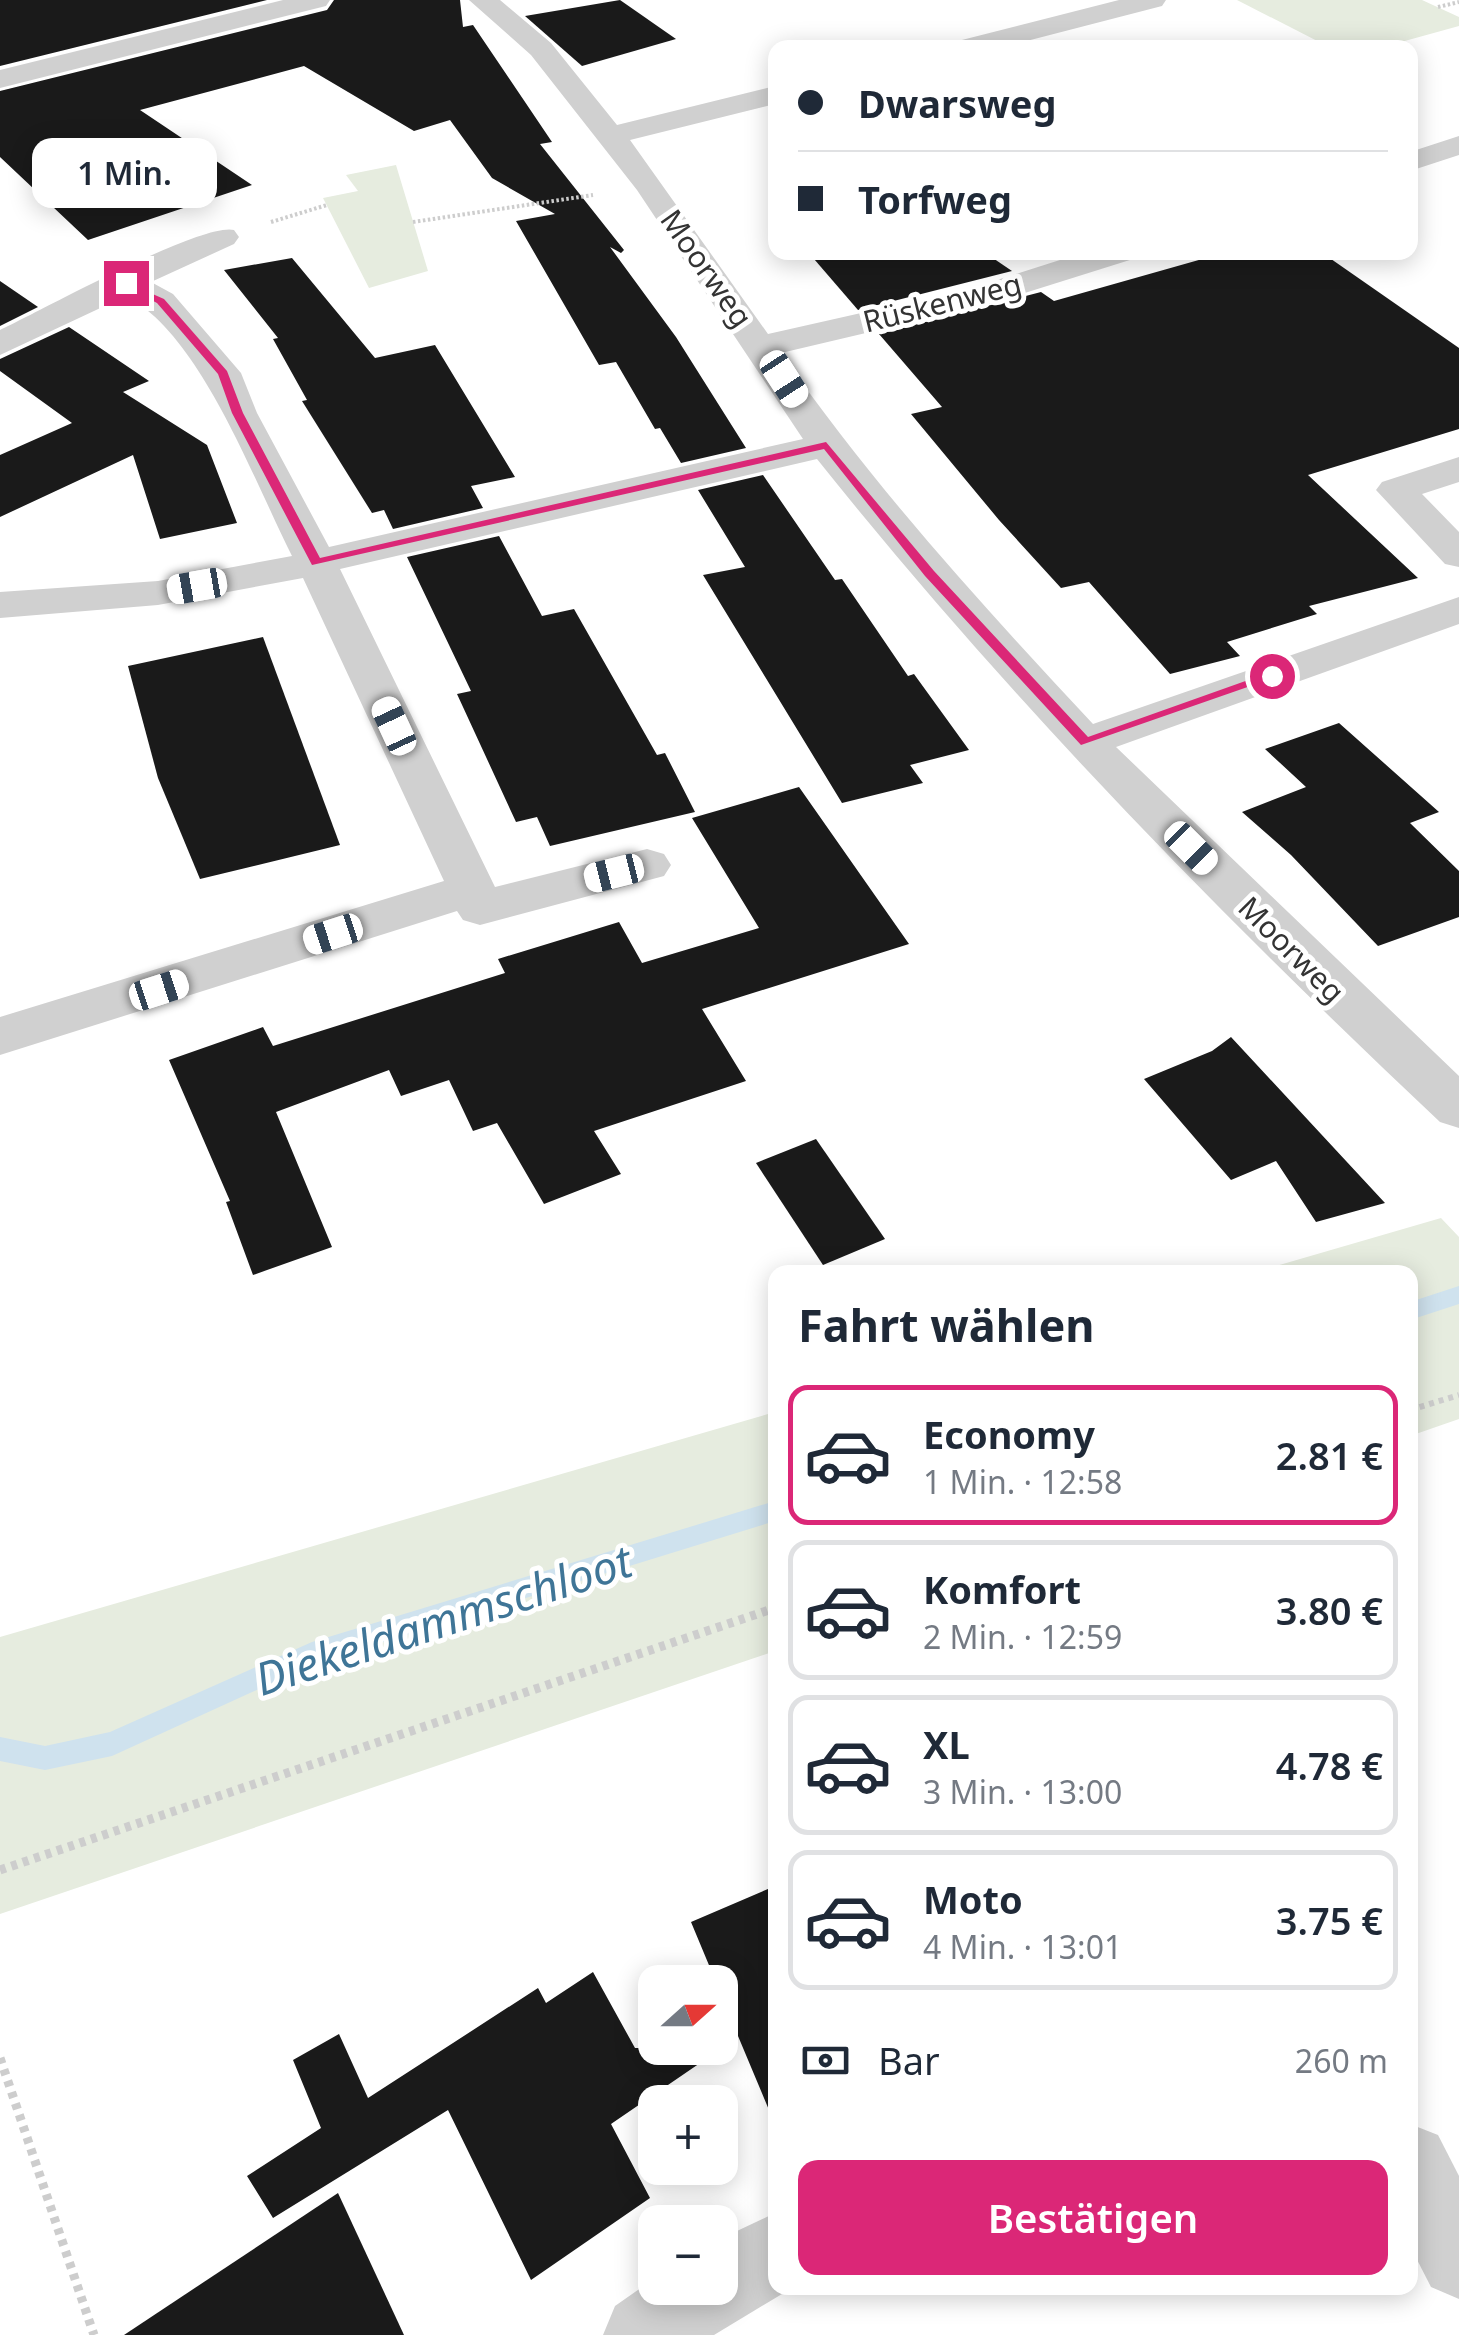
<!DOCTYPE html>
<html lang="de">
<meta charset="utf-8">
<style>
body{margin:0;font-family:"Noto Sans",sans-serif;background:#f2f2f3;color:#1f2937;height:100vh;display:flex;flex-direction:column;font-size:38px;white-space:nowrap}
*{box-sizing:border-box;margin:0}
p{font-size:32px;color:#747a83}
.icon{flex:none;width:55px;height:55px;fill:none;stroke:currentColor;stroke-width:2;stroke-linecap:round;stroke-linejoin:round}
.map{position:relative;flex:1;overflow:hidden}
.panel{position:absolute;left:768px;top:1265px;width:650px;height:1030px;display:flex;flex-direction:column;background:#fff;border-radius:20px;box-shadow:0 5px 25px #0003}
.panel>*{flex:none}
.top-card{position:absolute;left:768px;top:40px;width:650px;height:220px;border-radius:20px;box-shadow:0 5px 25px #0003;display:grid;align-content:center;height:220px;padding:0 30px;background:#fff}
.needle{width:65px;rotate:69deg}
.fabs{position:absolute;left:638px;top:1965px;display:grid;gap:20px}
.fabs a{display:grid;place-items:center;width:100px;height:100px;border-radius:20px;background:#fff;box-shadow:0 5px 25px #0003;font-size:50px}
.end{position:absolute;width:45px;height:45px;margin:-22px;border:12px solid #db2777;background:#fff;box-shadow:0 0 0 5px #fff}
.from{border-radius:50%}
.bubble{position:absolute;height:70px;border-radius:20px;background:#fff;box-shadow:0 5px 25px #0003;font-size:32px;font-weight:600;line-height:70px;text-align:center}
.car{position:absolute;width:30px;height:60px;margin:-30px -15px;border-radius:12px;box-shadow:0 0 8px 2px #0007;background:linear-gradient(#fff 24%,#345 0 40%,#fff 0 76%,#345 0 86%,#fff 0)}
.top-card b{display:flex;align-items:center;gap:35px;height:95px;font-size:38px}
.top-card b+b{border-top:2px solid #e0e1e3}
.top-card i{width:25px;height:25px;background:#1f2937}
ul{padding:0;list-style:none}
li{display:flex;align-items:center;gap:30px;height:140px;margin:0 20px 15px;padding:0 10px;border:5px solid #e0e1e3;border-radius:20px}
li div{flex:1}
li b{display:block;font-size:38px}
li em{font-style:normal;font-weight:600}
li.current{border-color:#db2777}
li>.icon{width:90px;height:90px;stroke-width:1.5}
h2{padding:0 30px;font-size:45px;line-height:120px}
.pay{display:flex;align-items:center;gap:25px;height:110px;padding:0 30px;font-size:38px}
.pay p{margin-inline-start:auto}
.action{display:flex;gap:20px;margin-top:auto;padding:20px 30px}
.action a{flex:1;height:115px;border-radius:20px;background:#db2777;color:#fff;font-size:40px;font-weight:600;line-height:115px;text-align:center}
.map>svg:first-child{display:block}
</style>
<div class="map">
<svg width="1459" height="2335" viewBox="0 0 1459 2335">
<rect width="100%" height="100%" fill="#fff"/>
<g fill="#e6ecdf">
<polygon points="1237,0 1422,0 1459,17 1459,26 1383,47 1329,47"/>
<polygon points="396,165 428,271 369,288 323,198 358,191 346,175"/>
<polygon points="1441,1218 1459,1237 1459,1419 1410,1436 1410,1272 1255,1272"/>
<polygon points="775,1412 775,1651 0,1914 0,1637"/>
</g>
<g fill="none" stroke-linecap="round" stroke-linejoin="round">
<g fill="#cfe2ee" fill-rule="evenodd">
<polygon points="1459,1286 1459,1304 1410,1320 1410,1302"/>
<polygon points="775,1501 775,1521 316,1663 112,1756 45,1770 0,1761 0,1737 45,1746 110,1732 312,1642"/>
</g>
</g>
<g fill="#1a1a1a">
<polygon points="0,0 267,0 0,66"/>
<polygon points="334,0 460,0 463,27 473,25 552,142 540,144 624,250 621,253 610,247 676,337 746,448 681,463 660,428 655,429 616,362 599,365 516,221 555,214 492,178 450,120 414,131 304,66 140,110 252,185 88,240 0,157 0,91 327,10"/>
<polygon points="620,0 676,39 582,66 525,16"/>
<polygon points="808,252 984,252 1012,271 858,310"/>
<polygon points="1227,252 1321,252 1459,348 1459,429 1308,475 1418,578 1309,606 1317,614 1227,642 1240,656 1170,674 1089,582 1061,588 999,520 911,414 942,407 879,334 1041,292 1054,301"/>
<polygon points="292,258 375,358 435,345 515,477 471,486 483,508 393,529 384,510 372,513 302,401 307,400 273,339 278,338 224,270"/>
<polygon points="0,281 38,307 0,326"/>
<polygon points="69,327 149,381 123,392 207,445 237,523 160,539 133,455 0,517 0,455 72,423 0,371 0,359"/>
<polygon points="763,475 835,580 842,579 908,676 914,674 969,750 910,765 923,783 842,803 703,575 745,567 698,490"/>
<polygon points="499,536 542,616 574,609 657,755 665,753 695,812 550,846 537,817 516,822 457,694 471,691 407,557"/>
<polygon points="263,637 340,845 200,879 158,778 128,666"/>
<polygon points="1339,723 1439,812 1410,823 1459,871 1459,917 1378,946 1291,855 1242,812 1306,787 1265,749"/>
<polygon points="799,787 909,944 702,1009 746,1081 594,1131 621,1174 544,1204 497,1123 473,1131 449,1080 401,1096 389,1070 276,1112 332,1247 253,1275 226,1202 230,1201 169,1060 263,1027 273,1046 505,973 498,959 619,922 642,963 759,928 692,818"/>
<polygon points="1231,1037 1321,1134 1385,1203 1316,1222 1276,1161 1231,1180 1144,1079 1212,1051"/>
<polygon points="816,1139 885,1239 823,1265 756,1163"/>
<polygon points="775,1886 775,2122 774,2122 720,1993 720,1982 716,1982 691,1922"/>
<polygon points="593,1972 635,2048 722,2048 611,2124 650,2198 531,2280 448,2110 273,2218 247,2176 321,2128 293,2060 339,2034 368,2098 538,1988 546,2003"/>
<polygon points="338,2193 404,2335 124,2335"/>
</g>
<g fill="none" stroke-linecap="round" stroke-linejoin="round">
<g stroke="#cdcdcd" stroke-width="4" stroke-dasharray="2.5 2.5" stroke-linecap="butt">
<polyline points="1438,7 1459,2"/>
<polyline points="271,222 327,205"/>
<polyline points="413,222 593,195"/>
</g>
<polyline stroke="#cdcdcd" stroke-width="6" stroke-dasharray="5 5" stroke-linecap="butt" points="1410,1410 1459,1395"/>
<g stroke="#cdcdcd" stroke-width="9" stroke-dasharray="6 6" stroke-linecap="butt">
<polyline points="0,1870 775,1608"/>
<polyline points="0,2058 94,2335"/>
</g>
<g fill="#d0d0d0" fill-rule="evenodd">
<polygon points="283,0 330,0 326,6 0,88 0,70"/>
<path d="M469,0h31l51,43 66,82 158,-39v18l-145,36 138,194 204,-46 113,-36h52l-4,7 -140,44 -212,50c93,134 201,252 312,371l366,-127v27l-343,123 343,329v52l-19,-6c-221,-208 -434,-426 -623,-663l-477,110 155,318 152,-38 17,5 7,11 -7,11 -184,49 -17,-5 -6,-9 -457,144v-38l444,-136 -141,-303 -145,27 -158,13v-26l158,-11 134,-25c-39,-77 -91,-221 -166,-260l-126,59v-25c41,-19 201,-108 234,-100l5,7 -5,7 -83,38 22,12 68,79 16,40 72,134 474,-108 -166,-249 -106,-135z"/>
<polygon points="1119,0 1166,0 1162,6 1000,48 950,48 954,42"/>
<polygon points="1459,136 1459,155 1410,171 1410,152"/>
<polygon points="1459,457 1459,482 1422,494 1459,532 1459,567 1445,564 1376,490 1382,482"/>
<polygon points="1410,2124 1438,2135 1459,2176 1459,2299 1431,2287 1410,2246"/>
<polygon points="775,2213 775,2288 792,2288 714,2335 603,2335 615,2306 655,2278 655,2288 720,2288 720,2239"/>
</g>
</g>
<polygon fill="#db2777" points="123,281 164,299 227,371 243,413 320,558 826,442 934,571 1088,737 1268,673 1279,676 1081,745 925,576 824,449 312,565 232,413 218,374 157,303 123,285"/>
<g text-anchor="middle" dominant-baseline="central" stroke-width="10" stroke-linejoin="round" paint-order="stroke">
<g font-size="30" fill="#333" stroke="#fff">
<text transform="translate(707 268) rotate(55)">Moorweg</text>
<text transform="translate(942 302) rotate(-14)">Rüskenweg</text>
<text transform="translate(1292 949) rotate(45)">Moorweg</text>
</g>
<g font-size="45" font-style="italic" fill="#3f7597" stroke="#fff">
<text transform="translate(443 1619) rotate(-18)">Diekeldammschloot</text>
</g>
</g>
</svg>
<div class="fabs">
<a><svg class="needle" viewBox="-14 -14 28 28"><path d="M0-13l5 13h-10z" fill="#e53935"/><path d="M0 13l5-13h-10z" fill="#747a83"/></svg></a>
<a>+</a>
<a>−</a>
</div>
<i class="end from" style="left:1272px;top:676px"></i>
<i class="end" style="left:126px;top:283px"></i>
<div class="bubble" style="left:32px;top:138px;width:185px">1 Min.</div>
<i class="car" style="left:784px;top:379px;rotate:147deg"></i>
<i class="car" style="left:197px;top:586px;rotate:260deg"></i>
<i class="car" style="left:394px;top:726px;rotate:335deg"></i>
<i class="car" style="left:1191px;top:848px;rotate:135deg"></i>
<i class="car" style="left:614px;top:873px;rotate:256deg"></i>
<i class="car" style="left:333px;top:934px;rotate:252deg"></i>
<i class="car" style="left:159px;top:990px;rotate:72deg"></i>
<div class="top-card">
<b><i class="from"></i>Dwarsweg</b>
<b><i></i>Torfweg</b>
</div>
<section class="panel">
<h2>Fahrt wählen</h2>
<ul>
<li class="current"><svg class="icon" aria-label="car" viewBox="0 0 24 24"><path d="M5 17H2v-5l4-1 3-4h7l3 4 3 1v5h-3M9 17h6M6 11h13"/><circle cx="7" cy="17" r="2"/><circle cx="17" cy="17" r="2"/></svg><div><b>Economy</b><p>1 Min. · 12:58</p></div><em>2.81 €</em></li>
<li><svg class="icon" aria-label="car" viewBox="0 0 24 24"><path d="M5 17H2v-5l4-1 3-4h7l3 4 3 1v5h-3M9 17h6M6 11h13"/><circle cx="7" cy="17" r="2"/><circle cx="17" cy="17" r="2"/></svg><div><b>Komfort</b><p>2 Min. · 12:59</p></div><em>3.80 €</em></li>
<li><svg class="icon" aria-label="car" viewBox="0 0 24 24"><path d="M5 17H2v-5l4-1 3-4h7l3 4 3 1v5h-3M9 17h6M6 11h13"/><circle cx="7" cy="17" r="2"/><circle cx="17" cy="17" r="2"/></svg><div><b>XL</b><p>3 Min. · 13:00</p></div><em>4.78 €</em></li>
<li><svg class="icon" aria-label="car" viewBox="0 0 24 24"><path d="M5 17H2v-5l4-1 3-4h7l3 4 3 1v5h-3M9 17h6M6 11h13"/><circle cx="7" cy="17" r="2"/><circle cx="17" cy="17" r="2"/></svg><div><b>Moto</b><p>4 Min. · 13:01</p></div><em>3.75 €</em></li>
</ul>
<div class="pay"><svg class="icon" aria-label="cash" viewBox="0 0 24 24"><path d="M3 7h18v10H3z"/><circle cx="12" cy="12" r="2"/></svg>Bar<p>260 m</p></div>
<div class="action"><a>Bestätigen</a></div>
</section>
</div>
